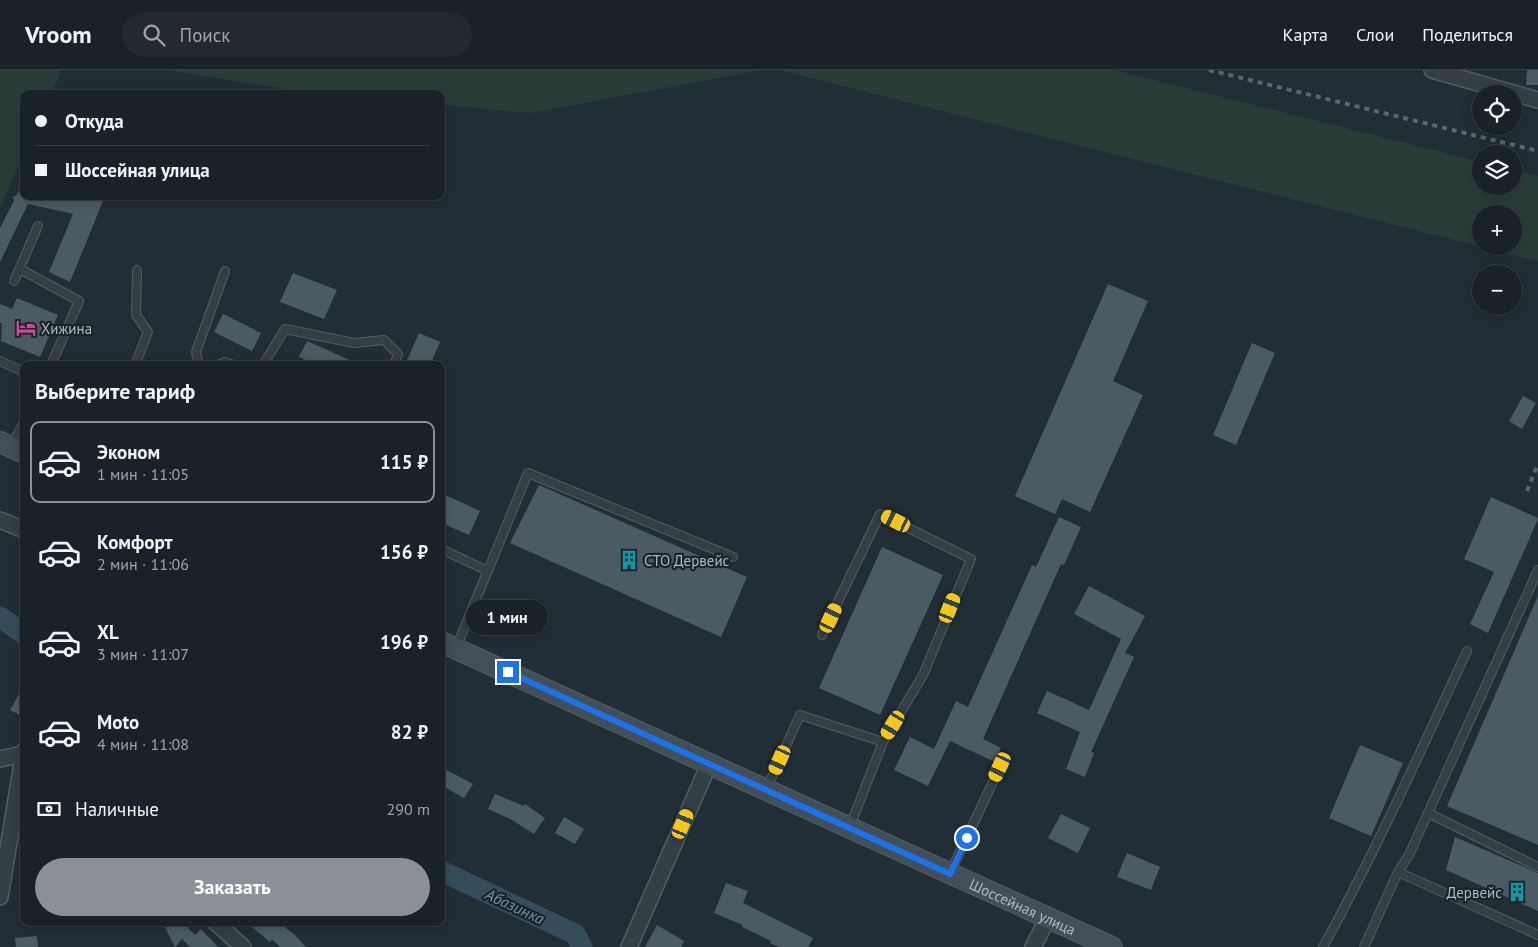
<!DOCTYPE html>
<html lang="ru">
<meta charset="utf-8">
<style>
body{margin:0;font-family:"PT Sans",sans-serif;background:#222a30;color:#f1f3f6;height:100vh;display:flex;flex-direction:column;font-size:19px;white-space:nowrap}
*{box-sizing:border-box;margin:0}
p{font-size:16px;color:#9fa4a8}
.icon{flex:none;width:28px;height:28px;fill:none;stroke:currentColor;stroke-width:2;stroke-linecap:round;stroke-linejoin:round}
.map{position:relative;flex:1;overflow:hidden}
.sheet{position:absolute;left:20px;top:291px;width:425px;height:565px;display:flex;flex-direction:column;background:#192228;border-radius:10px;box-shadow:0 2px 12px #0003,0 0 0 1px #373f45}
.sheet>*{flex:none}
.guide{position:absolute;left:20px;top:20px;width:425px;height:110px;border-radius:10px;box-shadow:0 2px 12px #0003,0 0 0 1px #373f45;display:grid;align-content:center;height:110px;padding:0 15px;background:#192228}
.controls{position:absolute;left:1472px;top:15px;display:grid;gap:10px}
.controls a{display:grid;place-items:center;width:50px;height:50px;border-radius:50%;background:#192228;box-shadow:0 2px 12px #0003,0 0 0 1px #373f45;font-size:25px}
.end{position:absolute;width:22px;height:22px;margin:-11px;border:6px solid #1a73e8;background:#fff;box-shadow:0 0 0 2px #fff}
.from{border-radius:50%}
.bubble{position:absolute;height:35px;border-radius:18px;background:#192228;box-shadow:0 2px 12px #0003,0 0 0 1px #373f45;font-size:16px;font-weight:700;line-height:35px;text-align:center}
.car{position:absolute;width:15px;height:30px;margin:-15px -8px;border-radius:6px;box-shadow:0 0 4px 1px #0007;background:linear-gradient(#f5c518 24%,#345 0 40%,#f5c518 0 76%,#345 0 86%,#f5c518 0)}
.guide b{display:flex;align-items:center;gap:18px;height:48px;font-size:19px}
.guide b+b{border-top:1px solid #373f45}
.guide i{width:12px;height:12px;background:#f1f3f6}
ul{padding:0;list-style:none}
li{display:flex;align-items:center;gap:15px;height:82px;margin:0 10px 8px;padding:0 5px;border:2px solid transparent;border-radius:10px}
li div{flex:1}
li b{display:block;font-size:19px}
li em{font-style:normal;font-weight:700}
li.active{border-color:#8c9099}
li>.icon{width:45px;height:45px;stroke-width:1.5}
h2{padding:0 15px;font-size:22px;line-height:60px}
.pay{display:flex;align-items:center;gap:12px;height:55px;padding:0 15px;font-size:19px}
.pay p{margin-inline-start:auto}
.cta{display:flex;gap:10px;margin-top:auto;padding:10px 15px}
.cta a{flex:1;height:58px;border-radius:30px;background:#8c9099;color:#fff;font-size:20px;font-weight:700;line-height:58px;text-align:center}
header{display:flex;align-items:center;gap:30px;box-sizing:border-box;height:70px;padding:0 25px;background:#192228;border-bottom:1px solid #373f45}
header strong{font-size:24px}
nav{display:flex;gap:28px;margin-inline-start:auto;font-size:18px}
.search{width:350px;height:45px;background:#222a30;display:flex;align-items:center;gap:12px;box-sizing:border-box;padding:0 18px;border-radius:28px;color:#9fa4a8;font-size:19px}
.map>svg:first-child{display:block}
</style>
<header>
<strong>Vroom</strong>
<div class="search"><svg class="icon" aria-label="search" viewBox="0 0 24 24"><circle cx="10" cy="10" r="6"/><path d="M15 15l6 6"/></svg>Поиск</div>
<nav><a>Карта</a><a>Слои</a><a>Поделиться</a></nav>
</header>
<div class="map">
<svg width="1538" height="877" viewBox="0 0 1538 877">
<rect width="100%" height="100%" fill="#212e35"/>
<g fill="#293d38" fill-rule="evenodd">
<polygon points="0,0 62,0 51,24 24,24 24,84 0,137"/>
<polygon points="168,0 762,0 530,43 441,35 441,24 316,24"/>
<path d="M779,0h335l367,92v24h33v-16l24,6v85zM1481,144h33v32h-33z"/>
</g>
<g fill="none" stroke-linecap="round" stroke-linejoin="round">
<g stroke="#354d5b" stroke-width="21">
<polyline points="0,547 24,564"/>
<polyline points="441,801 575,864 582,877"/>
</g>
</g>
<g fill="#4c5b63">
<polygon points="1527,0 1538,0 1538,15 1526,15"/>
<polygon points="24,111 24,126 105,126 70,212 49,202 73,144 28,134 0,192 0,158 14,131 13,126 16,126"/>
<polygon points="293,203 337,220 324,249 280,232"/>
<polygon points="1108,214 1148,231 1113,311 1143,325 1090,442 1062,429 1055,444 1015,426"/>
<polygon points="17,228 58,245 40,287 1,271 2,253 0,253 0,234 12,239"/>
<polygon points="223,244 261,263 252,281 214,262"/>
<polygon points="419,263 440,272 430,295 405,295"/>
<polygon points="307,271 361,295 316,295 299,287"/>
<polygon points="1252,273 1275,283 1236,375 1213,365"/>
<polygon points="1523,326 1536,333 1522,359 1509,351"/>
<polygon points="539,415 747,507 721,567 510,473"/>
<polygon points="441,423 480,441 469,465 441,453"/>
<polygon points="1491,427 1538,448 1538,449 1488,563 1470,554 1494,502 1464,489"/>
<polygon points="1059,447 1081,457 1064,495 1061,494 983,669 1001,678 995,692 950,671 928,716 894,700 910,667 934,679 956,631 968,637 1032,495 1036,497"/>
<polygon points="882,477 943,505 880,645 819,618"/>
<polygon points="1089,516 1145,546 1125,583 1134,587 1091,682 1094,683 1085,707 1066,699 1080,662 1037,643 1047,621 1089,640 1121,569 1074,544"/>
<polygon points="1538,526 1538,775 1447,736"/>
<polygon points="24,615 24,647 10,640"/>
<polygon points="1360,675 1403,693 1371,766 1329,748"/>
<polygon points="441,697 473,714 464,728 441,715"/>
<polygon points="495,724 524,736 525,734 545,748 534,764 512,750 488,739"/>
<polygon points="1061,744 1090,758 1078,783 1048,768"/>
<polygon points="564,747 584,759 575,774 555,763"/>
<polygon points="1455,767 1538,803 1538,841 1446,800"/>
<polygon points="1127,783 1160,797 1151,820 1117,807"/>
<polygon points="726,813 748,821 743,833 813,868 808,877 779,877 770,873 771,871 742,857 743,855 714,843"/>
<polygon points="162,852 182,852 195,865 201,859 218,877 190,877 182,869 175,877"/>
<polygon points="246,852 278,852 295,865 306,877 280,877 272,869 270,872"/>
<polygon points="657,855 684,871 681,877 645,877"/>
<polygon points="37,866 38,877 16,877 15,868"/>
</g>
<g fill="none" stroke-linecap="round" stroke-linejoin="round">
<defs>
<g id="lane">
<polyline points="20,199 79,231 51,295"/>
<polyline points="14,211 38,156"/>
<polyline points="0,291 24,302"/>
<polyline points="135,295 148,262 136,245 137,200"/>
<polyline points="199,295 196,282 225,201"/>
<polyline points="217,295 225,292 233,295"/>
<polyline points="263,295 285,259 354,273 384,270 398,284 394,295"/>
<polyline points="12,375 24,352"/>
<polyline points="441,479 488,501"/>
<polyline points="456,578 528,403 733,487"/>
<polyline points="767,718 800,645 883,672 923,605 971,489 880,444 822,565"/>
<polyline points="1428,743 1538,797"/>
<polyline points="850,756 883,672"/>
<polyline points="1398,802 1538,865"/>
<polyline points="950,803 1000,697"/>
<path d="M1323,877c53,-96 98,-197 144,-296"/>
<polyline points="1364,877 1398,802 1409,785 1538,500"/>
</g>
<g id="street">
<polyline points="1432,0 1538,30"/>
<polyline points="0,450 24,460"/>
<polyline points="0,689 23,684"/>
<polyline points="0,827 24,681"/>
<polyline points="215,852 243,877"/>
<polyline points="629,877 706,701"/>
<polyline points="1033,877 1048,848"/>
</g>
<g id="secondary">
<polyline points="0,372 24,383"/>
<path id="s1" d="M441,572l671,305"/>
</g>
</defs>
<use href="#lane" stroke="#515d63" stroke-width="10"/>
<use href="#street" stroke="#515d63" stroke-width="18"/>
<use href="#secondary" stroke="#515d63" stroke-width="22"/>
<use href="#lane" stroke="#343f45" stroke-width="8"/>
<use href="#street" stroke="#343f45" stroke-width="15"/>
<use href="#secondary" stroke="#424f58" stroke-width="20"/>
<g stroke="#58666e" stroke-width="4" stroke-dasharray="5 5" stroke-linecap="butt">
<polyline points="1209,0 1538,81"/>
<polyline points="1527,421 1538,394"/>
</g>
</g>
<g fill="none" stroke-linecap="round" stroke-linejoin="round">
<polyline stroke="#1a73e8" stroke-width="6" points="508,602 950,804 967,768"/>
</g>
<defs>
<symbol id="hotel-bare" viewBox="-9 -9 18 18"><path d="M-6-4.5h1.5V1H6V5H4.5V3h-9V5H-6ZM-4 0a1.8 1.8 0 1 1 3.6 0ZM.5 0V-2.5h3Q6-2.5 6 0Z" fill="#d1479c" stroke="#1a242a" stroke-width="2.5" paint-order="stroke"/></symbol>
<symbol id="building-bare" viewBox="-9 -9 18 18"><path d="M-4-6H4V6H1V3H-1V6H-4ZM-2.5-4.3h1.7v1.8h-1.7ZM.8-4.3h1.7v1.8H.8ZM-2.5-1h1.7V.8h-1.7ZM.8-1h1.7V.8H.8Z" fill="#0f9aa8" stroke="#1a242a" stroke-width="2.5" paint-order="stroke"/></symbol>
</defs>
<g fill-rule="evenodd">
<use href="#hotel-bare" x="12" y="244" width="28" height="28"/>
<use href="#building-bare" x="615" y="476" width="28" height="28"/>
<use href="#building-bare" x="1503" y="808" width="28" height="28"/>
</g>
<g text-anchor="middle" dominant-baseline="central" stroke-width="4.5" stroke-linejoin="round" paint-order="stroke">
<g font-size="15" fill="#aebac2" stroke="#1a242a" text-anchor="start">
<text x="41" y="258">Хижина</text>
<text x="644" y="490">СТО Дервейс</text>
<text x="1502" y="822" text-anchor="end">Дервейс</text>
</g>
<g font-size="15" fill="#aebac2" stroke="#1a242a">
<text stroke="none"><textPath href="#s1" startOffset="639">Шоссейная улица</textPath></text>
</g>
<g font-size="16" font-style="italic" fill="#7092a5" stroke="#1a242a">
<text transform="translate(515 836) rotate(25)">Абазинка</text>
</g>
</g>
</svg>
<div class="controls">
<a><svg class="icon" aria-label="locate" viewBox="0 0 24 24"><circle cx="12" cy="12" r="6"/><path d="M12 2v4M12 18v4M2 12h4M18 12h4"/></svg></a>
<a><svg class="icon" aria-label="layers" viewBox="0 0 24 24"><path d="M12 4l9 5-9 5-9-5zM3 14l9 5 9-5"/></svg></a>
<a>+</a>
<a>−</a>
</div>
<i class="end from" style="left:967px;top:768px"></i>
<i class="end" style="left:508px;top:602px"></i>
<div class="bubble" style="left:466px;top:530px;width:82px">1 мин</div>
<i class="car" style="left:896px;top:451px;rotate:296deg"></i>
<i class="car" style="left:950px;top:538px;rotate:22deg"></i>
<i class="car" style="left:831px;top:548px;rotate:25deg"></i>
<i class="car" style="left:893px;top:655px;rotate:211deg"></i>
<i class="car" style="left:780px;top:690px;rotate:204deg"></i>
<i class="car" style="left:1000px;top:697px;rotate:205deg"></i>
<i class="car" style="left:683px;top:754px;rotate:23deg"></i>
<div class="guide">
<b><i class="from"></i>Откуда</b>
<b><i></i>Шоссейная улица</b>
</div>
<section class="sheet">
<h2>Выберите тариф</h2>
<ul>
<li class="active"><svg class="icon" aria-label="car" viewBox="0 0 24 24"><path d="M5 17H2v-5l4-1 3-4h7l3 4 3 1v5h-3M9 17h6M6 11h13"/><circle cx="7" cy="17" r="2"/><circle cx="17" cy="17" r="2"/></svg><div><b>Эконом</b><p>1 мин · 11:05</p></div><em>115 ₽</em></li>
<li><svg class="icon" aria-label="car" viewBox="0 0 24 24"><path d="M5 17H2v-5l4-1 3-4h7l3 4 3 1v5h-3M9 17h6M6 11h13"/><circle cx="7" cy="17" r="2"/><circle cx="17" cy="17" r="2"/></svg><div><b>Комфорт</b><p>2 мин · 11:06</p></div><em>156 ₽</em></li>
<li><svg class="icon" aria-label="car" viewBox="0 0 24 24"><path d="M5 17H2v-5l4-1 3-4h7l3 4 3 1v5h-3M9 17h6M6 11h13"/><circle cx="7" cy="17" r="2"/><circle cx="17" cy="17" r="2"/></svg><div><b>XL</b><p>3 мин · 11:07</p></div><em>196 ₽</em></li>
<li><svg class="icon" aria-label="car" viewBox="0 0 24 24"><path d="M5 17H2v-5l4-1 3-4h7l3 4 3 1v5h-3M9 17h6M6 11h13"/><circle cx="7" cy="17" r="2"/><circle cx="17" cy="17" r="2"/></svg><div><b>Moto</b><p>4 мин · 11:08</p></div><em>82 ₽</em></li>
</ul>
<div class="pay"><svg class="icon" aria-label="cash" viewBox="0 0 24 24"><path d="M3 7h18v10H3z"/><circle cx="12" cy="12" r="2"/></svg>Наличные<p>290 m</p></div>
<div class="cta"><a>Заказать</a></div>
</section>
</div>
